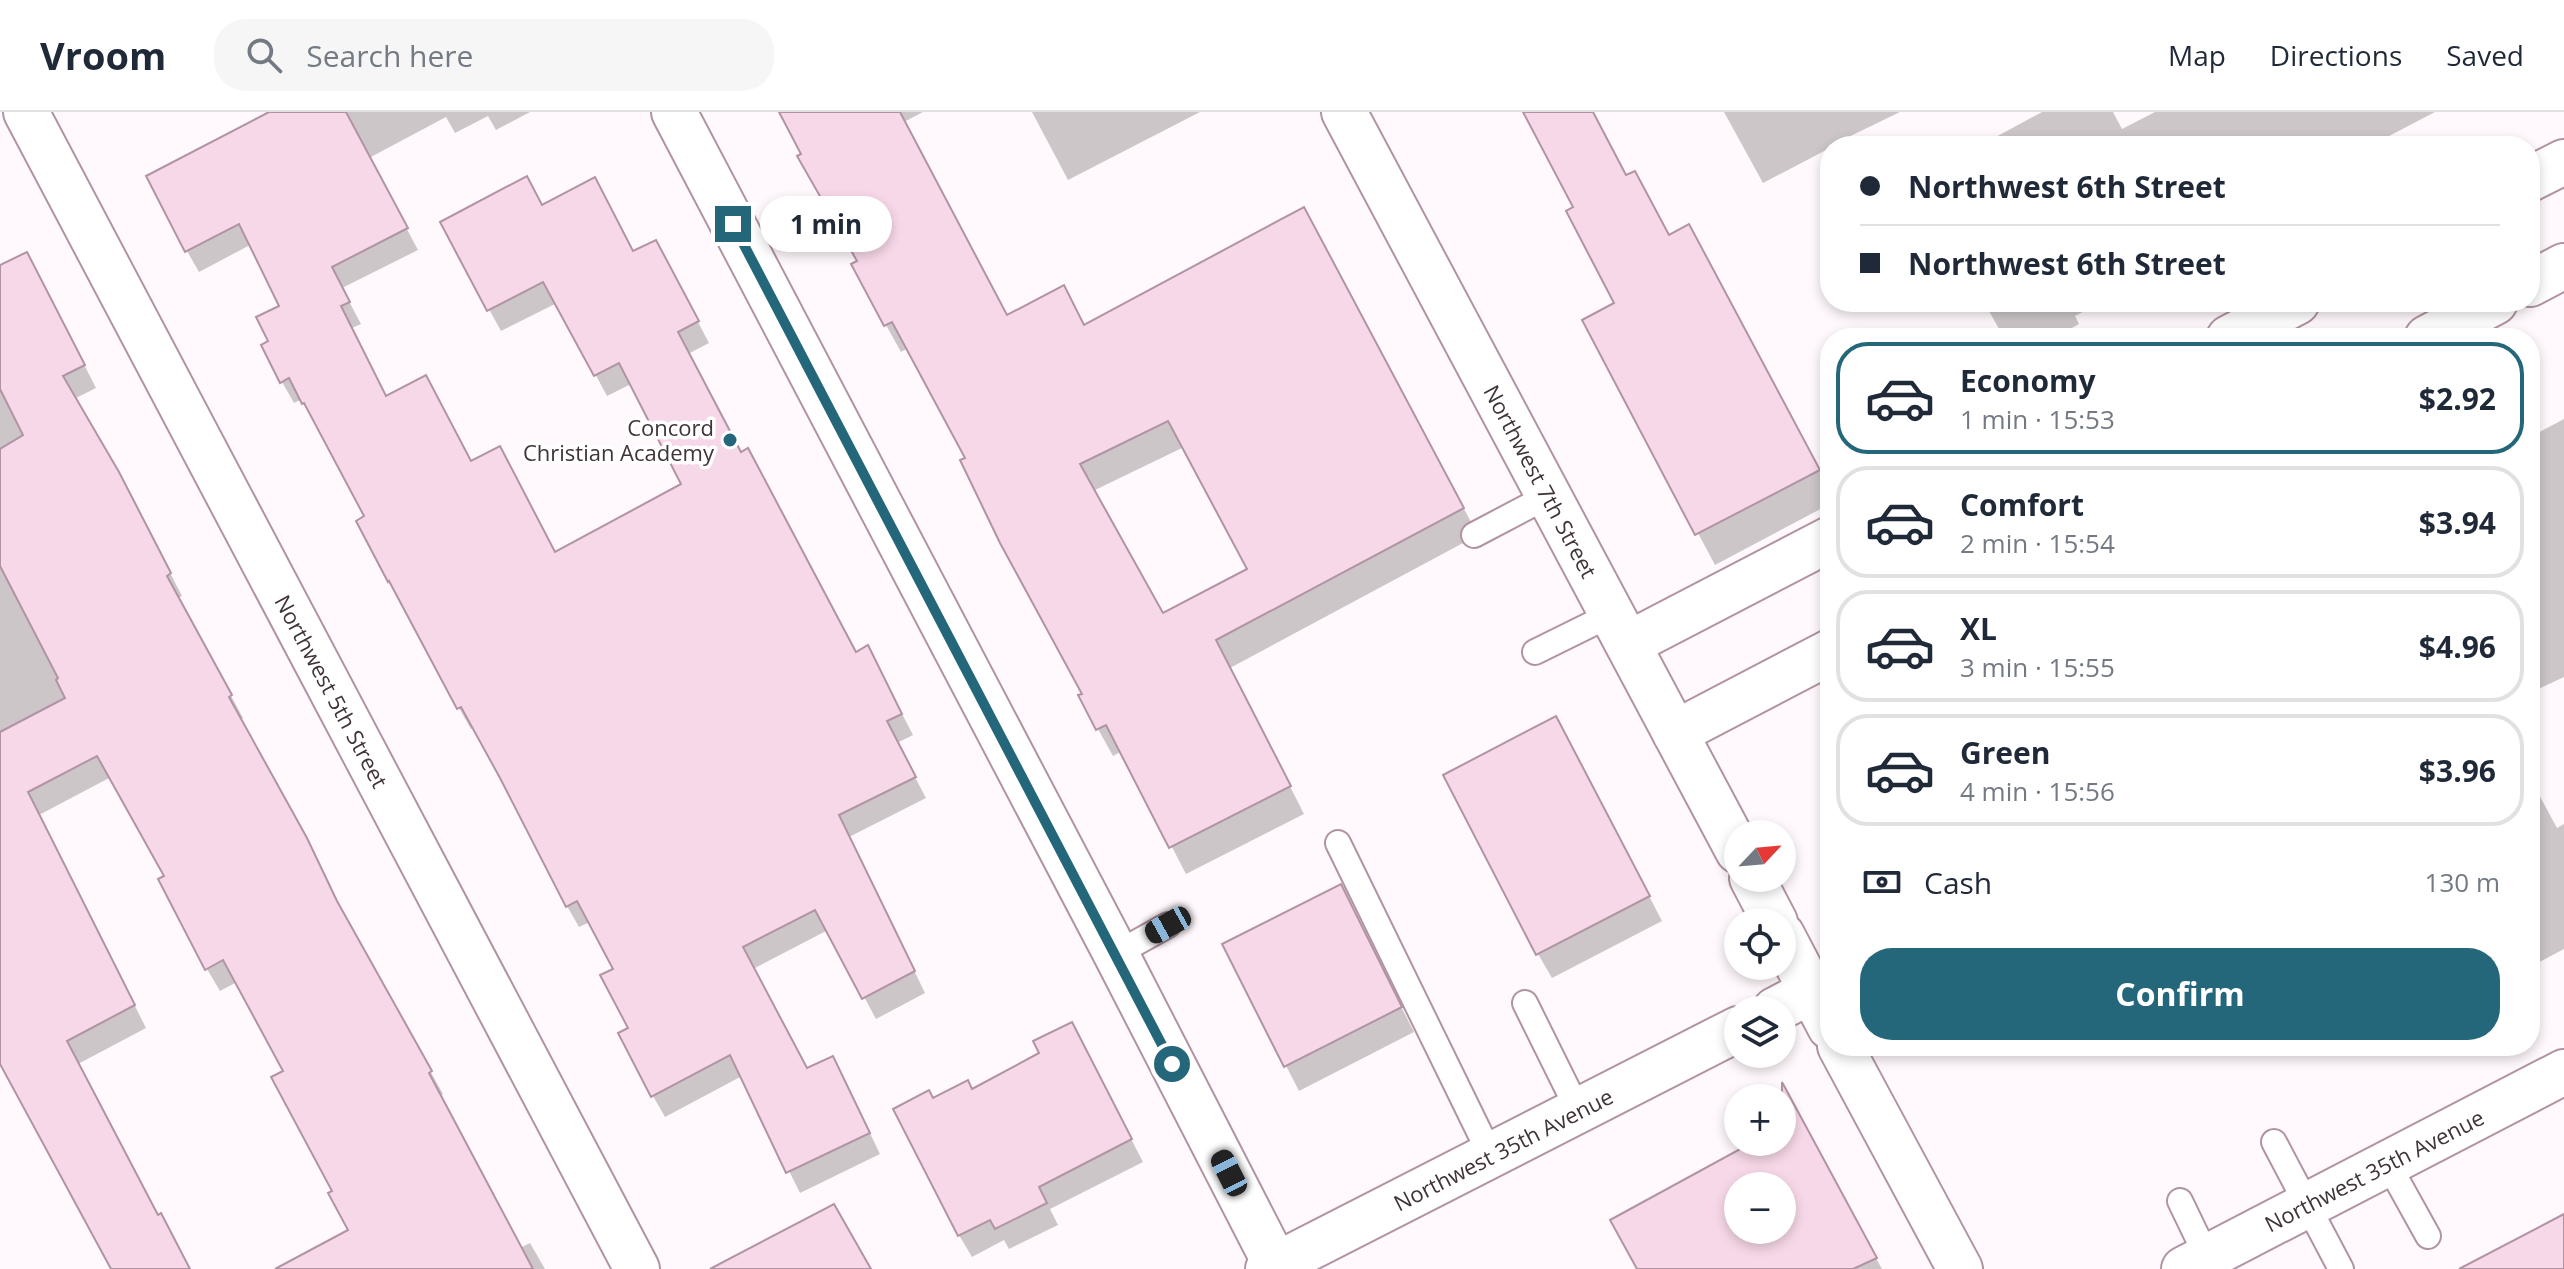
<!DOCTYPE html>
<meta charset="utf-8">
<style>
body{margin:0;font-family:"Open Sans",sans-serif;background:#f6f6f7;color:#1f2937;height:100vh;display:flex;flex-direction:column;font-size:30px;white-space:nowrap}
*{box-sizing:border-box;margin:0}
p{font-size:26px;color:#747a83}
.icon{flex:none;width:44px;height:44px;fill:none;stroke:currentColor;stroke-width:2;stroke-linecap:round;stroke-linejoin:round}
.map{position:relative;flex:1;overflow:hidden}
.panel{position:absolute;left:1820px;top:216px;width:720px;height:728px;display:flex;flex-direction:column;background:#fff;border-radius:32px;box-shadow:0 4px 12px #0003}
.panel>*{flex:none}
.banner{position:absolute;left:1820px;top:24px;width:720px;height:176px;border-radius:32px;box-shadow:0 4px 12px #0003;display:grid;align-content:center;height:176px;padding:0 40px;background:#fff}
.needle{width:52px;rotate:64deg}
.controls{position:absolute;left:1724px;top:708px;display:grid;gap:16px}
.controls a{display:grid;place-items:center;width:72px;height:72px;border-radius:50%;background:#fff;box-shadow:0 4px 12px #0003;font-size:40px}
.end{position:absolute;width:36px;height:36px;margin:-18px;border:10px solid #25677a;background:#fff;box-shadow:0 0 0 4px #fff}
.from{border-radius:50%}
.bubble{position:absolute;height:56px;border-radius:28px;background:#fff;box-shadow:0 4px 12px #0003;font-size:26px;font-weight:700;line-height:56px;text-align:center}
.car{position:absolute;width:24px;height:48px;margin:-24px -12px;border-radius:10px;box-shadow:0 0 6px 2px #0007;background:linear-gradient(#222 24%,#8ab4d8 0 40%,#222 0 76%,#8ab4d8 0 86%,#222 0)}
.banner b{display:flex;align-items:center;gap:28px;height:76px;font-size:30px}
.banner b+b{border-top:2px solid #e0e1e3}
.banner i{width:20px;height:20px;background:#1f2937}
ul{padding:14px 0 0;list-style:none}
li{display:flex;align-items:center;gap:24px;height:112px;margin:0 16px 12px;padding:0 24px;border:4px solid #e0e1e3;border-radius:32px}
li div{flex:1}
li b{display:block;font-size:30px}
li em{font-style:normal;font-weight:700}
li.on{border-color:#25677a}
li>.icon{width:72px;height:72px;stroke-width:1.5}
.pay{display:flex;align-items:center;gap:20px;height:88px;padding:0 40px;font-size:30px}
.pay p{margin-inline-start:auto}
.action{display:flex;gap:16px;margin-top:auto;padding:16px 40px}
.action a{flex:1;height:92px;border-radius:32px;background:#25677a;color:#fff;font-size:32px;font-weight:700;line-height:92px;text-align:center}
header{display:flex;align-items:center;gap:48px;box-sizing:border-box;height:112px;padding:0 40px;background:#fff;border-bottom:2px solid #e0e1e3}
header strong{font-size:38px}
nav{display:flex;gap:44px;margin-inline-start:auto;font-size:28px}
.search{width:560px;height:72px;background:#f6f6f7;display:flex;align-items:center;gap:20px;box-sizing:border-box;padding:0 28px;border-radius:32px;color:#747a83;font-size:30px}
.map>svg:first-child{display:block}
</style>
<header>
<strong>Vroom</strong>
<div class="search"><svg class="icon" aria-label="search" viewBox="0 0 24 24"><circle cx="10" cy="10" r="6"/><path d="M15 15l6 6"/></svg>Search here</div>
<nav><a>Map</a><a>Directions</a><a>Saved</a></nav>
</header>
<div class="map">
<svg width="2564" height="1157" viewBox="0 0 2564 1157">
<rect width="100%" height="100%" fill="#fff8fc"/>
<g fill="#0003" fill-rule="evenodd">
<polygon points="266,0 530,0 496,18 488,4 455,21 446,5 369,46 418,138 342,176 361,212 352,216 387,286 471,351 555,442 684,373 631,272 607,284 557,191 501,219 442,111 542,95 633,142 667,151 709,231 688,242 741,343 856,542 879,557 913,623 897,631 926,686 849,725 925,881 876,907 828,818 753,857 807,958 844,967 880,1042 800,1081 742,964 665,1005 653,984 630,917 616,858 590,810 579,815 567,794 474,616 471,617 459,596 402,489 367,405 302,287 294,291 282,270 271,230 282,194 252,132 199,160 187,139 268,3"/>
<path d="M781,0h142l-19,10 104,195 77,10 233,-90 160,298 -248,133 74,146 -118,60 -64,-123 -9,5 -15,-27 -14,-34 -117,-236 -59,-111 -7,4 -15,-27 -32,-60 6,-3zM1184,335l66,123 -87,45 -70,-124z"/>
<polygon points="1032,0 1200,0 1068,68"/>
<polygon points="1525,0 1593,0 1627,65 1670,125 1706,146 1830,379 1830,392 1715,453 1585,209 1617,191 1575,96"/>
<polygon points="1724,0 1900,0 1830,34 1830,36 1763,71"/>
<polygon points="2042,0 2113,0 2122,17 2155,0 2435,0 2370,34 1979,34"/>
<polygon points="0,156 39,164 96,276 74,287 131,385 182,484 178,486 243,606 240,608 319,750 349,814 443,982 440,984 520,1136 530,1131 545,1157 280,1157 351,1119 286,960 237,870 220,879 207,857 166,765 111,665 39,703 146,916 78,952 158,1105 189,1157 113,1157 0,946"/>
<polygon points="1984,190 2102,190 2075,204 2079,212 2054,226 2038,226 2033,216 2013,226 2004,226"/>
<polygon points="2564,307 2564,565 2530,581 2530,325"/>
<polygon points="1570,631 1662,809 1552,866 1538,842"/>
<polygon points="2536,677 2557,716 2564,712 2564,837 2530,855 2530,680"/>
<polygon points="1340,774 1414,920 1299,979 1224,833"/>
<polygon points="1083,934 1143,1050 1050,1097 1058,1113 1009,1137 1004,1128 972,1145 959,1123 933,989 972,980"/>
<path d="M1782,1017l34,19 66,121h-243l119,-127h24zM1738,1074h44v44h-44z"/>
</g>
<g fill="#f7d8e8" stroke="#b194a3" stroke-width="2" fill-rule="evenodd">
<polygon points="269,0 346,0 408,116 332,155 350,190 341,194 386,284 426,263 471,349 500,334 555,440 681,372 619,251 594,264 543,170 487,199 440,110 527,64 542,93 595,65 633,139 656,128 699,209 678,220 741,340 748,336 856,540 868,533 902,602 887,609 916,665 839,703 915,859 862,887 815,798 743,835 807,956 833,944 870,1021 786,1061 730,943 651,985 618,921 628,916 600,863 613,857 577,789 566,795 500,666 461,595 457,597 389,469 388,470 356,409 364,404 304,291 302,292 289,266 280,271 261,233 268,229 256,205 279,194 239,112 185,140 146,64"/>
<path d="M779,0h121l107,203 57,-30 20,40 220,-118 160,301 -248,132 75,146 -122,62 -63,-123 -10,5 -18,-35 4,-1 -82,-151 -40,-83 5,-2 -73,-136 -8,4 -33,-62 6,-3 -60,-105 4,-2zM1168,309l79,148 -84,44 -83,-149z"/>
<polygon points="1523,0 1593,0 1626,63 1635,59 1669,123 1689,112 1820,358 1695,423 1582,208 1614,191 1566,99 1573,95"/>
<polygon points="27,140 85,253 63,264 119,360 171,461 167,464 232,583 229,585 307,726 337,789 432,959 429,961 533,1157 275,1157 348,1118 328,1081 332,1079 271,965 283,959 223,848 205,858 158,767 164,764 97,644 28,680 135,893 67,929 158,1103 161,1101 190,1157 111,1157 0,952 0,620 65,586 56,568 58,566 0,454 0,337 23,323 0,277 0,153"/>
<polygon points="1556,604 1650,784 1536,843 1443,663"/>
<polygon points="1341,772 1402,895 1284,955 1222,832"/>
<polygon points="1072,910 1132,1027 1039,1075 1047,1091 995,1117 990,1108 958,1124 893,997 929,978 933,986 968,968 972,977 1039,941 1033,929"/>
<path d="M1782,970l95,176 -24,11h-216l-27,-49 143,-78h29zM1738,1074h44v44h-44z"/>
<polygon points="834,1092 871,1157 710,1157"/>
<polygon points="2564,1102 2564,1157 2459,1157"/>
</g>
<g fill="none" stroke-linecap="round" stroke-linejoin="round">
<defs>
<g id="service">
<polyline points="1474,423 1548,384"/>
<polyline points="1535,540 1612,502"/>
<polyline points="1338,731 1491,1044"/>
<polyline points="1116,842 1168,813"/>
<polyline points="1525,891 1578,998"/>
<polyline points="2274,1030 2341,1157"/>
<polyline points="2388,1052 2428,1124"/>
<polyline points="2180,1089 2207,1145"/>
</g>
<g id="minor">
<polyline points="26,0 637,1157"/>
<polyline points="674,0 1116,842 1278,1157"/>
<polyline points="2530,67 2564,50"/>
<polyline points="2530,172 2564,154"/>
<polyline points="2229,226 2297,190"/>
<polyline points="2427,226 2495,190"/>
<polyline points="1628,532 1830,427"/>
<polyline points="1675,621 1830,540"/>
<polyline points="1775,898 1811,879"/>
<polyline points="1268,1157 1738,917"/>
<polyline points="2184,1157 2564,960"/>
</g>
<g id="secondary">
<polyline points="1344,0 1738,739"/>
<polyline points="1752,766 1775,810"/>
<polyline points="1782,823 1830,915"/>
<polyline points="1840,934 1960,1157"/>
</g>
</defs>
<use href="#service" stroke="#b194a3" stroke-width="28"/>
<use href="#minor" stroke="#b194a3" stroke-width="48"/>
<use href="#secondary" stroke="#b194a3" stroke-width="48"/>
<use href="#service" stroke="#fff" stroke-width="24"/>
<use href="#minor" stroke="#fff" stroke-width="44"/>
<use href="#secondary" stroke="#fff" stroke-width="44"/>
</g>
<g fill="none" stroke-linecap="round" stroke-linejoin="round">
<polyline stroke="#25677a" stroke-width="10" points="733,112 1172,952"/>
</g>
<circle fill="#25677a" stroke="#fff" stroke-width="3" cx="730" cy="328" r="8"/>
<g text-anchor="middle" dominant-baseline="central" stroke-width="7" stroke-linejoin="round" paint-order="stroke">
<g font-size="22" fill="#40333a" stroke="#fff" text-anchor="end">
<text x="714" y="315">Concord<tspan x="714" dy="25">Christian Academy</tspan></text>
</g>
<g font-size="22" fill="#40333a" stroke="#fff">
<text transform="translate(1541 369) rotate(62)">Northwest 7th Street</text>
<text transform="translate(332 579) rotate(62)">Northwest 5th Street</text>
<text transform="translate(1503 1037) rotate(-27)">Northwest 35th Avenue</text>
<text transform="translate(2374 1058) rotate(-27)">Northwest 35th Avenue</text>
</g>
</g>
</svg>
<div class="controls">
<a><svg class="needle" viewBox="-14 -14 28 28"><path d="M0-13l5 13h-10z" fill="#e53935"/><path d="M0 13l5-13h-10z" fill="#747a83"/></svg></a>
<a><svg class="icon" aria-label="locate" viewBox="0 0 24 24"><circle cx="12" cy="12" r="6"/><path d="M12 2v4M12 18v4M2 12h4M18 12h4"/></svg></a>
<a><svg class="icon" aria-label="layers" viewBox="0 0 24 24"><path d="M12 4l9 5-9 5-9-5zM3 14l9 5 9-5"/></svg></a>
<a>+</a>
<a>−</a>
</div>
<i class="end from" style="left:1172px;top:952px"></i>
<i class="end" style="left:733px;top:112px"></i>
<div class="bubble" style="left:760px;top:84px;width:132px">1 min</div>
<i class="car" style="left:1168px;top:813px;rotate:241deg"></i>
<i class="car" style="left:1229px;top:1061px;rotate:333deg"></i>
<div class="banner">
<b><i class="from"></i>Northwest 6th Street</b>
<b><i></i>Northwest 6th Street</b>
</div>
<section class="panel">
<ul>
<li class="on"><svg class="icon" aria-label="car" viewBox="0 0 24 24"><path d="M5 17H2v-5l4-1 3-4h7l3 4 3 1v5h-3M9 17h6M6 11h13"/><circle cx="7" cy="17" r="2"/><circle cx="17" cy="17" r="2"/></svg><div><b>Economy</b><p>1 min · 15:53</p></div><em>$2.92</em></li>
<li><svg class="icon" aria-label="car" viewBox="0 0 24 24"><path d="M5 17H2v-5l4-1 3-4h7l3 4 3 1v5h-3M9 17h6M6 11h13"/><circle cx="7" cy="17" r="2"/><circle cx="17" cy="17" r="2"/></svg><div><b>Comfort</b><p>2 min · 15:54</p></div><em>$3.94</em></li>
<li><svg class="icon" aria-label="car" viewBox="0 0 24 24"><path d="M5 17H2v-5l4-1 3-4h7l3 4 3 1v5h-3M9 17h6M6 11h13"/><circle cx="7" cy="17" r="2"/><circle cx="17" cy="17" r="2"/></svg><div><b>XL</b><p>3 min · 15:55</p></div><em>$4.96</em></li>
<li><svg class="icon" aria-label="car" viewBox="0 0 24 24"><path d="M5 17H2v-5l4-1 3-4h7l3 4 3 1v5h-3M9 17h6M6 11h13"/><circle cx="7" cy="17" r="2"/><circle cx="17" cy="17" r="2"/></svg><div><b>Green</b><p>4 min · 15:56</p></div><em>$3.96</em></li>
</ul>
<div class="pay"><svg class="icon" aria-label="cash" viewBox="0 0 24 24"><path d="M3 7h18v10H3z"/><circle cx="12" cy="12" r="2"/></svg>Cash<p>130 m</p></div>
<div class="action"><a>Confirm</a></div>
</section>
</div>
